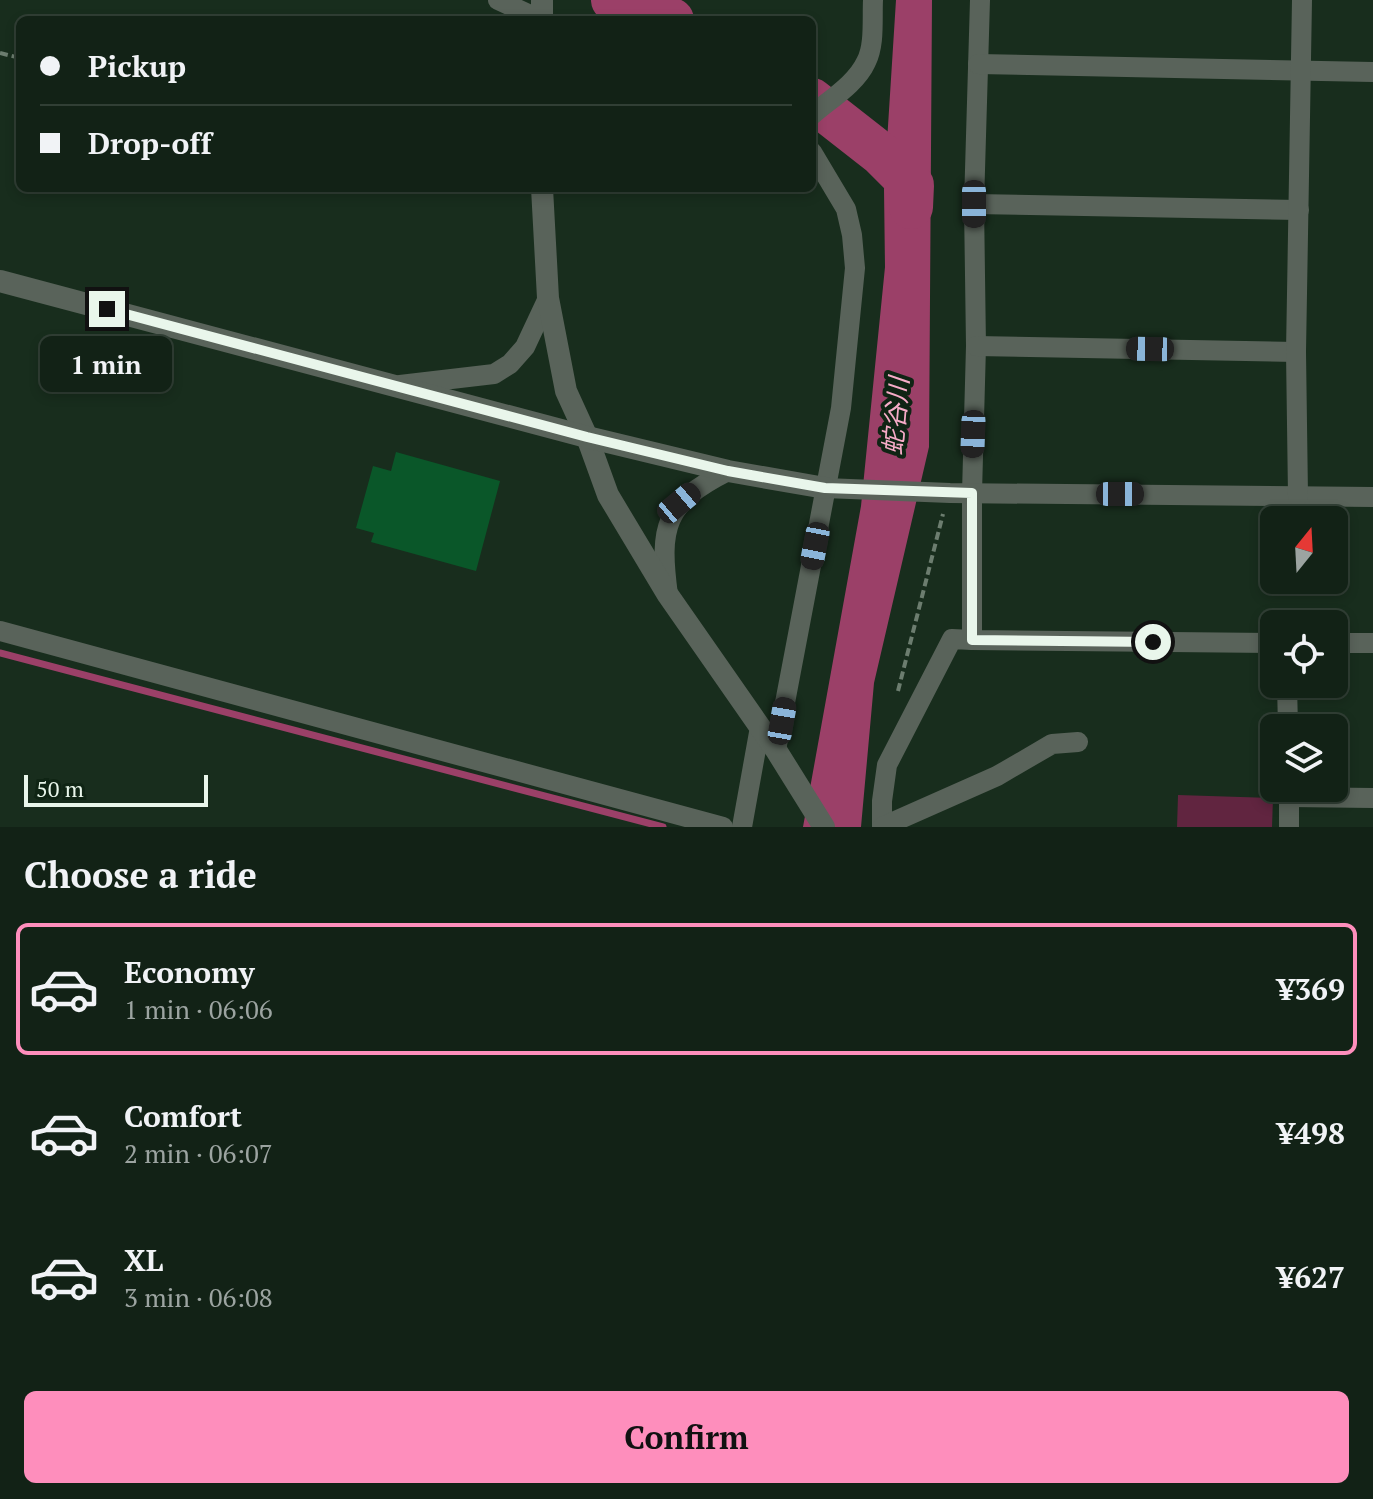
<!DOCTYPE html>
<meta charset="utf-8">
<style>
body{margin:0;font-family:"PT Serif","Noto Sans JP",serif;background:#1f2f23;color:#f1f3f6;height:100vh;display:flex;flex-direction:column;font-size:30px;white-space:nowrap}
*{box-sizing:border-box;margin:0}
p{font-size:26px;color:#9ca4a1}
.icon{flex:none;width:44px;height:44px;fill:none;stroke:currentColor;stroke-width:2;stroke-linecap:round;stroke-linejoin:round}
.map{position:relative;height:827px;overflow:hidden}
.drawer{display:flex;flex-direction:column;background:#122216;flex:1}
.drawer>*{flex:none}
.banner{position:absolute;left:16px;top:16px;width:800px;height:176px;border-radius:12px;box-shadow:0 4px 12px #0003,0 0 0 2px #313f35;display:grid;align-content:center;height:176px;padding:0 24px;background:#122216}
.needle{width:52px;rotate:18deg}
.buttons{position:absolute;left:1260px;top:506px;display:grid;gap:16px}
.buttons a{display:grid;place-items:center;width:88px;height:88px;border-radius:12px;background:#122216;box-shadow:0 4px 12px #0003,0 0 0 2px #313f35;font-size:40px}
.scale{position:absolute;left:24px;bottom:20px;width:184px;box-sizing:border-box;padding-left:8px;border:4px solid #e9f6eb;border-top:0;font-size:22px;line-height:28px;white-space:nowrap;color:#e9f6eb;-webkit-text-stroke:6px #0f2414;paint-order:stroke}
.end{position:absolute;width:36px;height:36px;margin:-18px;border:10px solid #e9f6eb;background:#111;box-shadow:0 0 0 4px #111}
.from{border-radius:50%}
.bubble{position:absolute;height:56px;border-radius:12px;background:#122216;box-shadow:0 4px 12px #0003,0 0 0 2px #313f35;font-size:26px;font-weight:700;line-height:56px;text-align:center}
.car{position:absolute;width:24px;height:48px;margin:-24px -12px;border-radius:10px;box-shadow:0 0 6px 2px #0007;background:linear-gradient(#222 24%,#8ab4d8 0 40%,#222 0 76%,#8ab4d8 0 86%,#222 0)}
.banner b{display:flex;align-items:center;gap:28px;height:76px;font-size:30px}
.banner b+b{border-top:2px solid #313f35}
.banner i{width:20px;height:20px;background:#f1f3f6}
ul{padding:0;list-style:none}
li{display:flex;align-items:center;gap:24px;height:132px;margin:0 16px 12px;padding:0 8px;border:4px solid transparent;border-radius:12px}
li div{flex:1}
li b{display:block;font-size:30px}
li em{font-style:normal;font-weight:700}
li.selected{border-color:#fe8ebc}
li>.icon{width:72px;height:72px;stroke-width:1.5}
h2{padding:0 24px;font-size:36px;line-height:96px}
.button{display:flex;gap:16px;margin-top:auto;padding:16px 24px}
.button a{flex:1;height:92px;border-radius:12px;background:#fe8ebc;color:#111;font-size:32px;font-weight:700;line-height:92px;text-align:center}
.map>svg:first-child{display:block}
</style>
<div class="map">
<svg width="1373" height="827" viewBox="0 0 1373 827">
<rect width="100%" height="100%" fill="#182d1d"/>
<polygon fill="#612540" points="1178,795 1273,798 1272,827 1177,827"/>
<polygon fill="#9b4068" points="896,0 932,0 929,447 874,683 861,827 803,827 861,506 885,267 884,189"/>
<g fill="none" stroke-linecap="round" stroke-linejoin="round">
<polyline stroke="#9b4068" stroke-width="7" points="0,653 663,827"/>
<g stroke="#9b4068" stroke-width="44">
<polyline points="613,0 672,20"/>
<polyline points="812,100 881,154 912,185 911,207"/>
</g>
</g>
<polygon fill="#0a5729" points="396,452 500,481 476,571 371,542 374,533 356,528 373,466 391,471"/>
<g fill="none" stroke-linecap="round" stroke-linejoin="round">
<g stroke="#6c7d6f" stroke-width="4" stroke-dasharray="8 4" stroke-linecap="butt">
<polyline points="0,53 20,58"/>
<polyline points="898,691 943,514"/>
</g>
<g stroke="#59635a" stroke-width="20">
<polyline points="498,0 541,20"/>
<polyline points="980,0 974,204 976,346 972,493 972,640 1274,643"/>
<polyline points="978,64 1373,72"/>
<path d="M812,115c17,-15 44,-31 54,-53 9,-17 6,-43 7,-62"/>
<polyline points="974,204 1299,210"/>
<polyline points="976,346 1296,352"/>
<polyline points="400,385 494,374 510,364 525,347 548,298"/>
<polyline points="825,488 950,493 1373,497"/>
<polyline points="1298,496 1296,352 1302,0"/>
<path d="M668,595c-9,-68 -4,-92 60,-124"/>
<polyline points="0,631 723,827"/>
<polyline points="1334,643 1373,643"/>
<polyline points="1287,684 1288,728"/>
<polyline points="776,750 841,408 855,268 852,235 846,209 812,152"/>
<polyline points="1289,788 1289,797 1373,798"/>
<polyline points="1289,797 1289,827"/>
<polyline points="742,827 760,727"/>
<polyline points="882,827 882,801 887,765 952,639 972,640"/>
<polyline points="882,827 997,776 1052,744 1078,742"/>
</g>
<g stroke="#59635a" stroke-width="22">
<polyline points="542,0 542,20"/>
<polyline points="542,188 548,298 566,391 587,437 608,495 668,595 776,750 824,827"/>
<polyline points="0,281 587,437 728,471 825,488"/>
</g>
</g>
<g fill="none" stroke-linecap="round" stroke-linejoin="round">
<polyline stroke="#e9f6eb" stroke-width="10" points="107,309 587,437 728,471 825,488 972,493 972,640 1153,642"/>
</g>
<g text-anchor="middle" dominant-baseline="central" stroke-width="8" stroke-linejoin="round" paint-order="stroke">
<g font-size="26" font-style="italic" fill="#f7acc8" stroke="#0f2414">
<text transform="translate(895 416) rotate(-85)">蛇谷川</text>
</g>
</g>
</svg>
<div class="buttons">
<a><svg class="needle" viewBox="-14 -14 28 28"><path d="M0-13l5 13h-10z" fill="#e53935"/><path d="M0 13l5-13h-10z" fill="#9ca4a1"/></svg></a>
<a><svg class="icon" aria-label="locate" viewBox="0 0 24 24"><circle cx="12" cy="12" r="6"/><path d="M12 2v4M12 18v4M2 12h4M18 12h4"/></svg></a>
<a><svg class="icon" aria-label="layers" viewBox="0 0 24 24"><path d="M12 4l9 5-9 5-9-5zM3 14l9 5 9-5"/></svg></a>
</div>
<div class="scale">50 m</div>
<i class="end from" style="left:1153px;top:642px"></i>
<i class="end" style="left:107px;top:309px"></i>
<div class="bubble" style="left:40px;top:336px;width:132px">1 min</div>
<i class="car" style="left:974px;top:204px;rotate:180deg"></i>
<i class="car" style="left:1150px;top:349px;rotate:271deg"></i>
<i class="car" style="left:973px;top:434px;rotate:182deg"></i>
<i class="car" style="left:1120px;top:494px;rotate:90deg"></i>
<i class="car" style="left:679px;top:503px;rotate:50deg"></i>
<i class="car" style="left:815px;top:546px;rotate:191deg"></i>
<i class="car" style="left:782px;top:721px;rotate:10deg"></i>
<div class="banner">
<b><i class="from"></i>Pickup</b>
<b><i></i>Drop-off</b>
</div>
</div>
<section class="drawer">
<h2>Choose a ride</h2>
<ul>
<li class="selected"><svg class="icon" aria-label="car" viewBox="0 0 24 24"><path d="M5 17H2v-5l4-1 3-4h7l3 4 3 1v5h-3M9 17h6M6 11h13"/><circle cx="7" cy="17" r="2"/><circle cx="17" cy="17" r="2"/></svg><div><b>Economy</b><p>1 min · 06:06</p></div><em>¥369</em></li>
<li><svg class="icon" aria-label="car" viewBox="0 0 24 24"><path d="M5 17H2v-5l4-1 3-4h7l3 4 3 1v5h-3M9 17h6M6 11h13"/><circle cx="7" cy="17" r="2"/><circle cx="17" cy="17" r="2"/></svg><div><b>Comfort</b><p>2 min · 06:07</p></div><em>¥498</em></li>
<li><svg class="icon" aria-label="car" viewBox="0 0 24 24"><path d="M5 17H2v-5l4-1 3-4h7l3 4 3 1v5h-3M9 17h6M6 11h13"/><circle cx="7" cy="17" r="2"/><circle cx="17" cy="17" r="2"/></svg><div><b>XL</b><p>3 min · 06:08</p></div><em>¥627</em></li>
</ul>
<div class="button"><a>Confirm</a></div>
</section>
